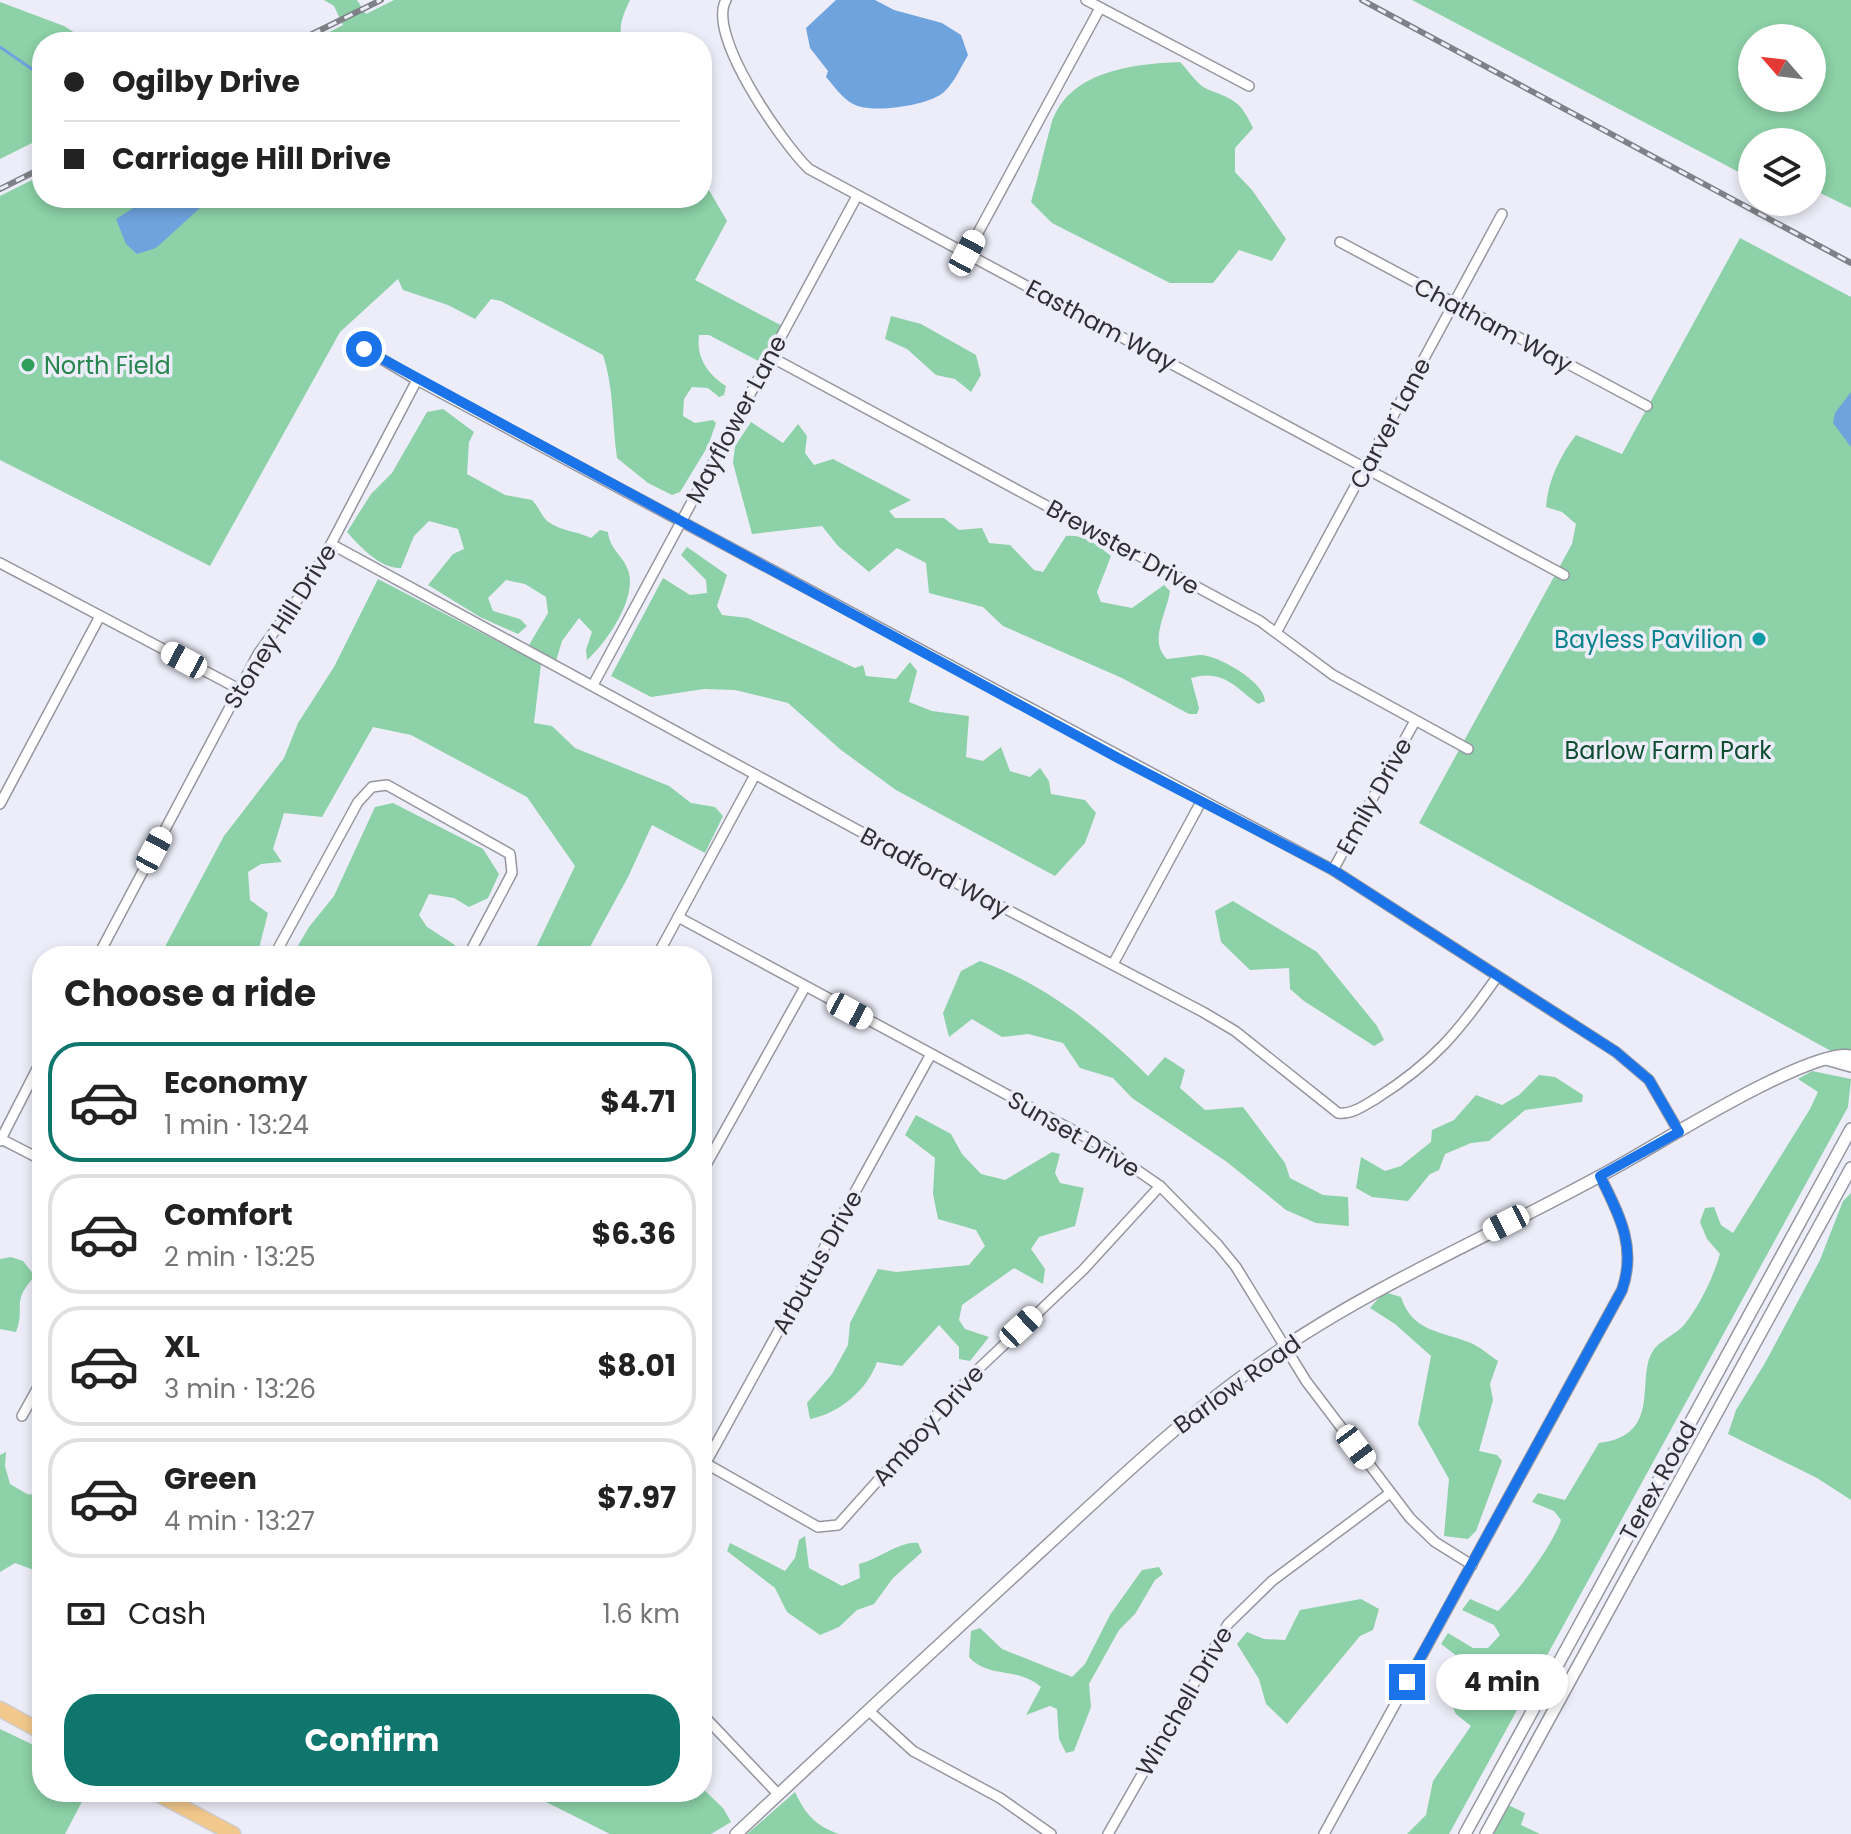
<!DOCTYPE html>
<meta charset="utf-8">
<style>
body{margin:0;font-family:Poppins,sans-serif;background:#f6f6f6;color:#222;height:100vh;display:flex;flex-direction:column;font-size:30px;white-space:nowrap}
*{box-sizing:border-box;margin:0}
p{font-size:26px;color:#767676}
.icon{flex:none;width:44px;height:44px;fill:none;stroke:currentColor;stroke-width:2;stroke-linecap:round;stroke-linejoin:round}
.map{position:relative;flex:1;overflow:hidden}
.side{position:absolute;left:32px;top:946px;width:680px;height:856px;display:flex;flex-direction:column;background:#fff;border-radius:32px;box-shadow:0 4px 12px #0003}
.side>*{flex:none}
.guide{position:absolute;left:32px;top:32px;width:680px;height:176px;border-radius:32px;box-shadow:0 4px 12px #0003;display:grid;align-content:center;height:176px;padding:0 32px;background:#fff}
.needle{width:52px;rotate:298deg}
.fabs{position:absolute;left:1738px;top:24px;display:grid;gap:16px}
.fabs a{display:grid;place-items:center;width:88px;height:88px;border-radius:50%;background:#fff;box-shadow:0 4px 12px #0003;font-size:40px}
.end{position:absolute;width:36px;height:36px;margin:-18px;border:10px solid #1a73e8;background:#fff;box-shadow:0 0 0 4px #fff}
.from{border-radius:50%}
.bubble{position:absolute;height:56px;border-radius:28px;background:#fff;box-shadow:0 4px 12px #0003;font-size:26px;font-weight:700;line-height:56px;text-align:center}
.car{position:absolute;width:24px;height:48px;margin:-24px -12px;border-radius:10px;box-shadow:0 0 6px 2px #0007;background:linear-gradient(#fff 24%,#345 0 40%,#fff 0 76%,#345 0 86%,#fff 0)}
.guide b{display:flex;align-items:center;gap:28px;height:76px;font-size:30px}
.guide b+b{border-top:2px solid #e0e0e0}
.guide i{width:20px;height:20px;background:#222}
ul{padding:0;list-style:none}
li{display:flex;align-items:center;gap:24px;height:120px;margin:0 16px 12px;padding:0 16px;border:4px solid #e0e0e0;border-radius:32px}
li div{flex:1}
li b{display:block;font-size:30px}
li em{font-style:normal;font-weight:700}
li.current{border-color:#0f766e}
li>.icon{width:72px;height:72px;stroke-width:1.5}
h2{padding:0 32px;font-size:36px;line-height:96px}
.pay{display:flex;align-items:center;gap:20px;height:88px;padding:0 32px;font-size:30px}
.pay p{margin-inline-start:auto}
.primary-button{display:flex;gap:16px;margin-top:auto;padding:16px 32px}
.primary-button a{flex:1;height:92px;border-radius:32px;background:#0f766e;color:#fff;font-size:32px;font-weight:700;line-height:92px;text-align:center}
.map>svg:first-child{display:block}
</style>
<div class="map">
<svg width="1851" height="1834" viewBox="0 0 1851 1834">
<rect width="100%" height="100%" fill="#ecedf8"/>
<g fill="#8cd1a7" fill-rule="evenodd">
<path d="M324,0h33l9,14 28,-14h236c-6,13 -14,29 -6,42h-314l33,-17 -9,-19z"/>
<path d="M1412,0h439v208l-39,-19v-47h-60v37zM1812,38v60h-60v-60z"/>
<polygon points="0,2 64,26 89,42 42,42 42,138 0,159"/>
<path d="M1180,62c8,8 17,23 27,27 27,11 33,11 46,39l-18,20v24l17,18 34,49 -14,22 -33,-11 -26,33h-43l-118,-60 -21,-21c7,-25 13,-52 20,-77 16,-54 82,-61 129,-63z"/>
<path d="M42,175v23h660v-20l25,43 -32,59 91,48 -20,37 -57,-30h-10c-3,22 8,39 27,51l-2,9 -5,2 -11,-9 -16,-1 -8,12 -1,17 12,7 18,-3 3,3 -8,23 -28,46 -8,3 -24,-12 -31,-25c-5,-35 -3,-70 -14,-103l-102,-54 -10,-2 -16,20 -27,-14 -45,-15 -5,-11 -58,53 -130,234 -210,-106v-264z"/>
<path d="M1740,238l111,59v759h-11l-421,-233 153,-279 4,-20 -14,-12 -16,-5c2,-27 14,-51 30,-72l46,19z"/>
<polygon points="891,316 921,324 976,355 981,375 971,392 955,379 936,375 907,349 885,339"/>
<path d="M443,409l31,23 -5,10 -2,32 38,21 27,5c6,6 10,16 15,21 13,10 30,10 44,17l9,-8 8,2c2,18 14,22 20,38 10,27 -21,72 -41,90l-1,-10 6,-18 -13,-14 -17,23 -6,20 -27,-16 19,-32 -2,-16 -21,-13 -19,-4 -18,18 5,13 27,8 7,7 -9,8 -38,-17 -52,-32 25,-31 11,-5 -6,-20 -29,-8 -15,15 -13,32c-20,1 -41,-21 -54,-36l24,-38 21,-21 35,-61z"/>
<path d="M751,422l32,21 15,-19 9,12 -2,17 9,12 19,-6 78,41 -22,11 6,7h49l15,12 23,-2 7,15 21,2 24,25 9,2 23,-36c19,-2 31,9 45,20l-14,36 4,10 31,6 32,-23 6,6c-3,22 -22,50 -3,68 11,-1 22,-3 32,-4 18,-1 66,27 66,46l-7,3c-24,-18 -35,-35 -67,-26l8,30 -2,6h-8l-67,-36 -119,-52 -20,-19 -54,-14 -3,-30 -29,-15 -28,24 -31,-26 -16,-20 -70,8 -19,-71 2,-17z"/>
<polygon points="687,547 727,575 717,606 722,615 748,618 855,668 863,665 866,676 896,679 910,662 917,671 909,702 932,711 969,716 966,757 983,761 1001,747 1010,771 1030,777 1040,768 1049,781 1051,794 1085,800 1096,813 1085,843 1055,876 896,790 841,750 788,703 735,690 704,689 651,697 611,676 663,578 690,595 707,593 706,580 681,555"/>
<polygon points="378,579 541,664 534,723 552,726 575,748 669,786 691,803 715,807 723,816 705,853 652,825 628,877 585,956 532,956 575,866 527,797 411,735 373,727 322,817 284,813 273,849 282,862 261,864 248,872 250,900 268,913 257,956 160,956 224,836 284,758 298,723 334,667"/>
<polygon points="393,803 483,849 499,874 488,898 469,907 454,898 429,894 419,915 427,927 455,945 450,956 292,956 309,927 334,896 375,807"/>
<polygon points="1233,901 1317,952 1377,1026 1384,1040 1374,1046 1304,1001 1290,989 1289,968 1250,970 1221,942 1215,911"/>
<path d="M980,961c67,24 117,65 168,115l17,-19 20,13 -5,18 25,22 38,-3 42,56 5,15 33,17 25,2 1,29 -33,-3 -30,-13 -59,-48 -95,-64 -19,-20 -33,-10 -17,-25 -35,-9 -26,3 -30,-18 -23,18 -6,-24 18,-42z"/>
<path d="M1812,1071l39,8 -3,28 -399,727h-42l19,-19 7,-34 38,-55 -15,-12 -5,-10 19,-38 -29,-22 7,-11 25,15h15l12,-13 -6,-10 -32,-15 8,-11 28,12c19,-18 55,-66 63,-91l-7,-9 -22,-9 6,-9 27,7 34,-57c67,-8 34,-69 56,-95 8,-9 21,-14 29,-23 16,-20 29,-47 36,-71l-13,-15 -7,-17 5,-14 9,-1 7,18 12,8 77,-124 8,-17 -20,-13z"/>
<polygon points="1539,1075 1555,1077 1583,1095 1582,1102 1525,1110 1489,1141 1471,1143 1445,1154 1439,1170 1430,1174 1408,1201 1372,1197 1356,1188 1361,1157 1385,1171 1401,1166 1431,1142 1432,1130 1454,1120 1476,1095 1502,1105 1519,1095"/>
<path d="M916,1115l35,19 11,20 19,20 24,6 47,-28 8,2 -5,19 5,10 24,5 -9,38 -36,11 -8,12 14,20 -2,15 -29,-16 -52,37 -3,15 6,9 24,8 -19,24 -11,-2v-12l-20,-22 -37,41 -25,-4c-10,28 -37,51 -67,57l-3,-16 25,-29 16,-29 2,-22 28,-54 18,3 73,-7 16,-19 -9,-16 -38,-11 -5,-25 2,-36 -30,-23z"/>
<polygon points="1851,1193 1851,1500 1817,1478 1728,1434 1736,1410 1765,1363 1820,1260 1843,1201"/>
<path d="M11,1257l12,4 12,15c-25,27 -9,30 -19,56l-16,-3v-70z"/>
<path d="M1384,1292l17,5c11,35 40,34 70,46 9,4 18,12 27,18l-8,23 3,16 -14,51 18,4 5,6 -26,70 -8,8 -24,-3 5,-57 -31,-55 13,-68 -36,-32 -25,-16z"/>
<polygon points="6,1452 5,1466 10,1484 27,1494 42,1496 42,1573 15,1563 0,1572 0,1455"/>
<path d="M805,1536l4,32 33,18 18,-8 -1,-14c19,-4 40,-23 59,-21l4,9 -29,26 -19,26 -17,6 -18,17 -19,8 -33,-23 -12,-24 -48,-37 3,-8 55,28 10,-13 4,-18z"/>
<path d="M1159,1567l4,7 -8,6 -20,34 -16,16 -30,54 2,23 -17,44 -8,2 -7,-14 -2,-30 -7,-3 -24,9 15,-28c-25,-21 -52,-8 -72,-30l2,-26 9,-3 22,21 70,28 13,-13 25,-49 32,-45z"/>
<polygon points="1361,1599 1379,1609 1373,1630 1360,1636 1287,1724 1266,1704 1259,1679 1237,1644 1247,1632 1264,1639 1285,1640 1300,1610"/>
<polygon points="0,1729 42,1749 42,1792 87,1792 65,1834 0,1834"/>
<polygon points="702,1788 723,1808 731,1822 711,1834 610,1834 526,1792 702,1792"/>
<path d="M795,1792c10,22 21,34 44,42h-92z"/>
<polygon points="1508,1805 1525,1813 1521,1825 1540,1834 1491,1834"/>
</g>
<g fill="#6fa3de">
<path d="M836,0h39l19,10 48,13 19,12 7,20c-7,12 -14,28 -24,37 -15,14 -74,22 -91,12 -11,-6 -19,-18 -27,-27l2,-6 -18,-23 -4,-20z"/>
<polygon points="171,198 211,198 156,248 137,254 126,244 116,219 135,207"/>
<polygon points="1851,392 1851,447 1833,423 1835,413"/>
</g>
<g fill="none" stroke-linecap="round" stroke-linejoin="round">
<g stroke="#6fa3de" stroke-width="3">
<polyline points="366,42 384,34 466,42"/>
<polyline points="0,47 42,76"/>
</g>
<defs>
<g id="minor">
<path d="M726,0c-20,35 57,144 83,169l755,406"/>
<polyline points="1086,0 1249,86"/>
<polyline points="1340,242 1647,406"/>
<polyline points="967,253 1100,8"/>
<polyline points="358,345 417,380 1333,870 1616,1052 1649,1080 1679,1132"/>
<polyline points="771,357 1260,621 1333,675 1468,749"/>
<path d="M331,544l589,320 283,148 32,19 103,82c14,2 27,-8 39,-15 57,-36 82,-67 120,-121"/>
<polyline points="0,563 239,689"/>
<polyline points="1277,631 1502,214"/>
<polyline points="593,685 857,196"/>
<polyline points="0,804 100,616"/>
<polyline points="1333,870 1415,721"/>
<polyline points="678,917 1102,1146 1160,1186 1218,1245 1236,1267 1306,1381 1410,1518 1435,1542 1472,1565"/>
<polyline points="98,956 258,654 300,596 331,544 417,380"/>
<polyline points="274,956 358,802 372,787 387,785 510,854 512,873 468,956"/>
<polyline points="657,956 755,775"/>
<polyline points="1113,964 1202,800"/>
<polyline points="1,1139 42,1160"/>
<polyline points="0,1141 42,1059"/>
<polyline points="702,1172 805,987"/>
<polyline points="22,1416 42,1380"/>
<polyline points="705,1463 818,1527 838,1525 973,1374 1083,1270 1160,1186"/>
<polyline points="704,1466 931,1054"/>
<polyline points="868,1710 913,1751 1000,1798 1051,1834"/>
<polyline points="702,1714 778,1794"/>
<polyline points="1108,1834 1228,1624 1272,1581 1390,1493"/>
<path d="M1324,1834l298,-544c15,-43 -3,-76 -22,-114"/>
</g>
<g id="tertiary">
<polyline points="1826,1059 1851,1066"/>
<path d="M736,1834c101,-95 202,-188 304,-282 74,-68 147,-139 231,-196 114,-79 244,-130 363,-199 39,-22 179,-109 217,-101"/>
<polyline points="1465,1834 1851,1129"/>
<polyline points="1486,1834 1851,1168"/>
</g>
<g id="primary">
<polyline points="0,1709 42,1732"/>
<polyline points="154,1792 233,1834"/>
</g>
</defs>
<use href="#minor" stroke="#9596a0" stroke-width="12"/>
<use href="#tertiary" stroke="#9596a0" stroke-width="14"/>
<use href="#primary" stroke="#cdcdce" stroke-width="17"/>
<use href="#minor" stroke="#fff" stroke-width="9"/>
<use href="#tertiary" stroke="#fff" stroke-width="11"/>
<use href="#primary" stroke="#f2c88c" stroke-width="14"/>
<defs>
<g id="rail">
<polyline points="1362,0 1851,263"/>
<polyline points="296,42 381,0"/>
<polyline points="0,189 42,168"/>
</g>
</defs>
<use href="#rail" stroke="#808188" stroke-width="6"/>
<use href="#rail" stroke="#ecedf8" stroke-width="3" stroke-dasharray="9" stroke-linecap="butt"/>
</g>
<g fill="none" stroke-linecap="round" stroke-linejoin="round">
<path stroke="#1a73e8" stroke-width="10" d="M364,349l754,409 215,112 283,182 33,28 30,52 -79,44c19,39 37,70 22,114l-215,392"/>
</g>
<circle fill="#2e9e5b" stroke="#ecedf8" stroke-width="3" cx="28" cy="365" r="8"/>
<circle fill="#0f9aa8" stroke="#ecedf8" stroke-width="3" cx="1759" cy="639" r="8"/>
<g text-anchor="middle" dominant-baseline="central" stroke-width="7" stroke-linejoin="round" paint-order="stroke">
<g font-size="24" fill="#303034" stroke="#ecedf8">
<text transform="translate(1101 325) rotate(28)">Eastham Way</text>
<text transform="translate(1493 325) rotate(28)">Chatham Way</text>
<text transform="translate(736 419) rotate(-62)">Mayflower Lane</text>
<text transform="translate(1390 423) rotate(-62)">Carver Lane</text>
<text transform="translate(1123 547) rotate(29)">Brewster Drive</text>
<text transform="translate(280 626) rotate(-58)">Stoney Hill Drive</text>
<text transform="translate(1374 796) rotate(-61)">Emily Drive</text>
<text transform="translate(935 872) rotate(28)">Bradford Way</text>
<text transform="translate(1074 1134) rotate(30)">Sunset Drive</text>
<text transform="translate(817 1262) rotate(-61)">Arbutus Drive</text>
<text transform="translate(1237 1384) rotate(-36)">Barlow Road</text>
<text transform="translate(928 1425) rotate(-48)">Amboy Drive</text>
<text transform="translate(1658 1481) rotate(-61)">Terex Road</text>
<text transform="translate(1184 1701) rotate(-60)">Winchell Drive</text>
</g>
<g font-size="24" fill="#27864d" stroke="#ecedf8" text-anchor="start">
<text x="44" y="365">North Field</text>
</g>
<g font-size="24" fill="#0d838f" stroke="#ecedf8" text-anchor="end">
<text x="1743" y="639">Bayless Pavilion</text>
</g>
<g font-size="24" fill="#0f4d30" stroke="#ecedf8">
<text x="1668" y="750">Barlow Farm Park</text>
</g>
</g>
</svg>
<div class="fabs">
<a><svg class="needle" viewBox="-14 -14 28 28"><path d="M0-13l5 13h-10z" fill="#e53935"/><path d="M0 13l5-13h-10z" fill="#767676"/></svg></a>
<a><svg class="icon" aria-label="layers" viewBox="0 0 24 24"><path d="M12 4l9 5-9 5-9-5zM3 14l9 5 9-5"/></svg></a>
</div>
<i class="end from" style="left:364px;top:349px"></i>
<i class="end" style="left:1407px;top:1682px"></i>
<div class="bubble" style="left:1436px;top:1654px;width:132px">4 min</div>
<i class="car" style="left:967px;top:253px;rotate:28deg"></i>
<i class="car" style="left:184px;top:660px;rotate:298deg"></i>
<i class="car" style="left:154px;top:850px;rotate:28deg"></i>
<i class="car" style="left:850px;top:1011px;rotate:118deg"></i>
<i class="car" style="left:1506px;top:1223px;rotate:243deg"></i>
<i class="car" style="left:1021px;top:1327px;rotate:47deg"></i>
<i class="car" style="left:1356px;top:1447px;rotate:143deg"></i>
<div class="guide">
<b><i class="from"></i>Ogilby Drive</b>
<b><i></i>Carriage Hill Drive</b>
</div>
<section class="side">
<h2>Choose a ride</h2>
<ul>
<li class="current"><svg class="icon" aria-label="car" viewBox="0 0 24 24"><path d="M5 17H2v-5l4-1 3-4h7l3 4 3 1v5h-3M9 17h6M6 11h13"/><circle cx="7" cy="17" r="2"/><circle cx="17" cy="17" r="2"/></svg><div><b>Economy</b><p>1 min · 13:24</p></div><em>$4.71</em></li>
<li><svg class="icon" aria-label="car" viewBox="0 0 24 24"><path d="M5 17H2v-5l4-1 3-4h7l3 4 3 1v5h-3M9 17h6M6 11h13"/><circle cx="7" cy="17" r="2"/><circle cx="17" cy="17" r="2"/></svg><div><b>Comfort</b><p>2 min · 13:25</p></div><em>$6.36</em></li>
<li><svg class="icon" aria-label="car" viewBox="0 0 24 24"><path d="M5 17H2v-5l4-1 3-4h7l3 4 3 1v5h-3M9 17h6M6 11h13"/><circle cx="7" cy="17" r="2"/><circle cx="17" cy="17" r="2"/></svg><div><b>XL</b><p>3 min · 13:26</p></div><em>$8.01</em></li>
<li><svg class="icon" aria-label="car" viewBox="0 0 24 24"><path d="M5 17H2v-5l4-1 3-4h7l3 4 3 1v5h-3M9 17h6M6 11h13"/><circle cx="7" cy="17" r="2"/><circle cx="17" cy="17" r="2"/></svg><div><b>Green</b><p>4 min · 13:27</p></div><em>$7.97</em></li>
</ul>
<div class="pay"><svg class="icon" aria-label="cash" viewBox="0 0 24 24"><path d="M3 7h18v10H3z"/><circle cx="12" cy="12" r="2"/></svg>Cash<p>1.6 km</p></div>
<div class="primary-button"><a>Confirm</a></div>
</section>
</div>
